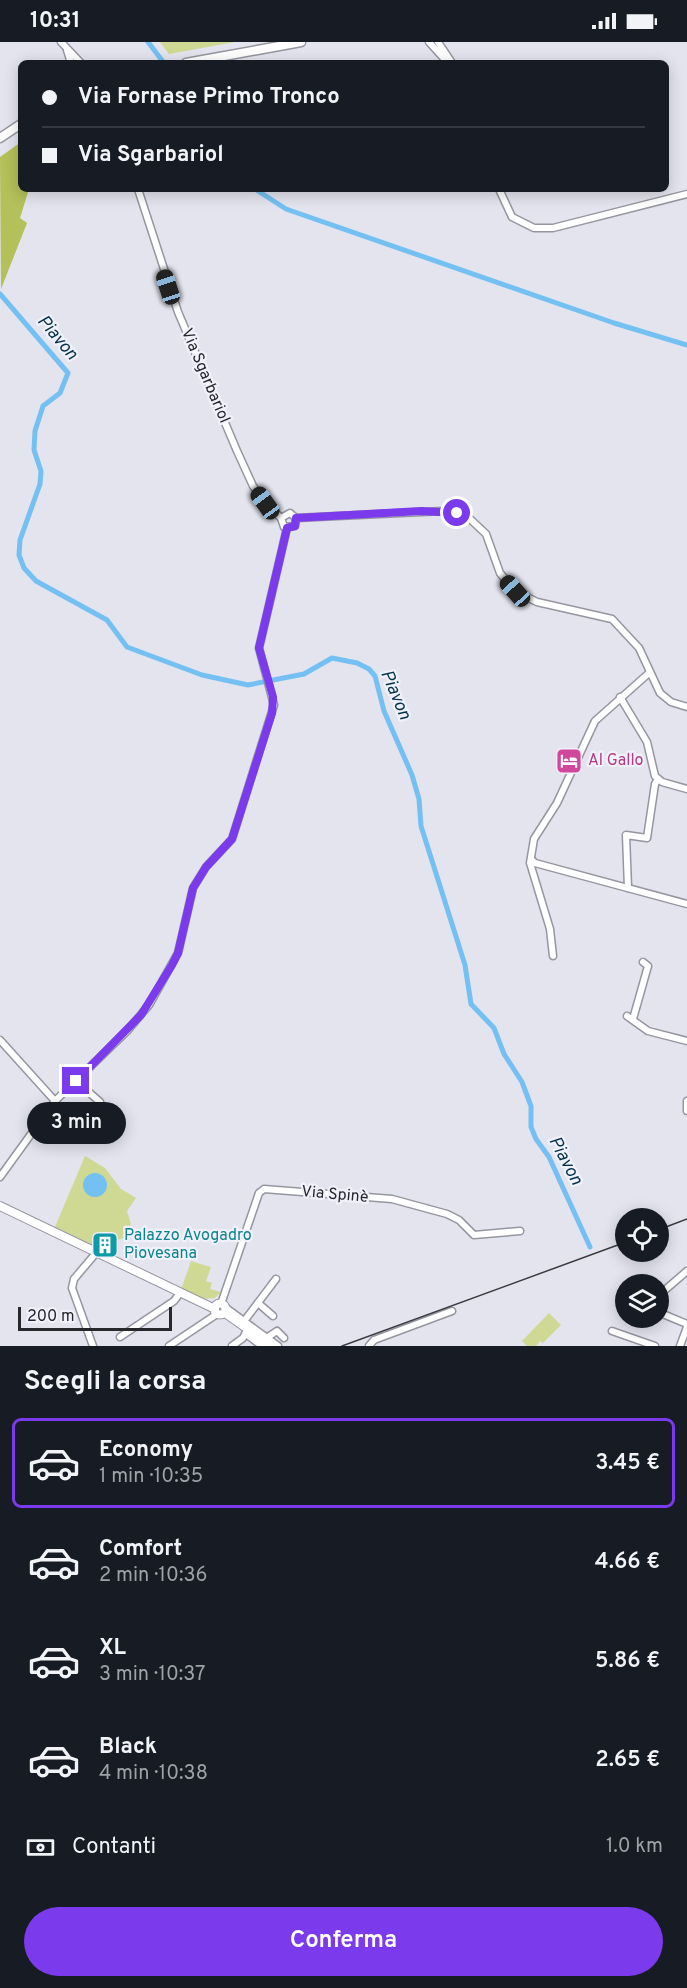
<!DOCTYPE html>
<html lang="it">
<meta charset="utf-8">
<style>
body{margin:0;font-family:Overpass,sans-serif;background:#242831;color:#f1f3f6;height:100vh;display:flex;flex-direction:column;font-size:22px;white-space:nowrap}
*{box-sizing:border-box;margin:0}
p{font-size:20px;color:#9ea1a6}
.icon{flex:none;width:33px;height:33px;fill:none;stroke:currentColor;stroke-width:2;stroke-linecap:round;stroke-linejoin:round}
.map{position:relative;height:1304px;overflow:hidden}
.panel{display:flex;flex-direction:column;background:#171b24;flex:1}
.panel>*{flex:none}
.guide{position:absolute;left:18px;top:18px;width:651px;height:132px;border-radius:9px;box-shadow:0 3px 15px #0003;display:grid;align-content:center;height:132px;padding:0 24px;background:#171b24}
.controls{position:absolute;left:615px;top:1166px;display:grid;gap:12px}
.controls a{display:grid;place-items:center;width:54px;height:54px;border-radius:50%;background:#171b24;box-shadow:0 3px 15px #0003;font-size:30px}
.scale{position:absolute;left:18px;bottom:15px;width:154px;box-sizing:border-box;padding-left:6px;border:3px solid #27282c;border-top:0;font-size:16px;line-height:21px;white-space:nowrap;color:#27282c;-webkit-text-stroke:4px #f0f1fb;paint-order:stroke}
.end{position:absolute;width:27px;height:27px;margin:-14px;border:8px solid #7c3aed;background:#fff;box-shadow:0 0 0 3px #fff}
.from{border-radius:50%}
.bubble{position:absolute;height:42px;border-radius:21px;background:#171b24;box-shadow:0 3px 15px #0003;font-size:20px;font-weight:600;line-height:42px;text-align:center}
.car{position:absolute;width:18px;height:36px;margin:-18px -9px;border-radius:8px;box-shadow:0 0 4px 2px #0007;background:linear-gradient(#222 24%,#8ab4d8 0 40%,#222 0 76%,#8ab4d8 0 86%,#222 0)}
.guide b{display:flex;align-items:center;gap:21px;height:57px;font-size:22px}
.guide b+b{border-top:2px solid #363941}
.guide i{width:15px;height:15px;background:#f1f3f6}
ul{padding:0;list-style:none}
li{display:flex;align-items:center;gap:18px;height:90px;margin:0 12px 9px;padding:0 12px;border:3px solid transparent;border-radius:9px}
li div{flex:1}
li b{display:block;font-size:22px}
li em{font-style:normal;font-weight:600}
li.on{border-color:#7c3aed}
li>.icon{width:54px;height:54px;stroke-width:1.5}
h2{padding:0 24px;font-size:27px;line-height:72px}
.pay{display:flex;align-items:center;gap:15px;height:66px;padding:0 24px;font-size:22px}
.pay p{margin-inline-start:auto}
.primary-button{display:flex;gap:12px;margin-top:auto;padding:12px 24px}
.primary-button a{flex:1;height:69px;border-radius:36px;background:#7c3aed;color:#fff;font-size:24px;font-weight:600;line-height:69px;text-align:center}
.status{display:flex;justify-content:space-between;align-items:center;height:42px;padding:0 30px;background:#171b24;direction:ltr}
.status svg{height:16px;fill:currentColor}
.map>svg:first-child{display:block}
</style>
<div class="status"><b>10:31</b><svg viewBox="0 0 49 12"><path d="M0 12V9h3v3zM5 12V6h3v6zM10 12V3h3v9zM15 12V0h3v12zM26 1h20v11H26zM47 4h2v5h-2z"/></svg></div>
<div class="map">
<svg width="687" height="1304" viewBox="0 0 687 1304">
<rect width="100%" height="100%" fill="#e3e4ee"/>
<g fill="#cfd994">
<polygon points="160,0 235,0 169,12"/>
<polygon points="85,1114 105,1126 121,1147 136,1156 127,1169 131,1182 127,1195 114,1199 104,1193 96,1205 55,1185"/>
<polygon points="191,1219 211,1225 206,1239 212,1241 210,1247 221,1250 215,1256 204,1257 181,1248"/>
<polygon points="549,1271 561,1283 543,1301 540,1299 536,1304 527,1304 522,1299"/>
</g>
<polygon fill="#b4c059" points="21,100 21,147 29,147 20,176 27,181 1,247 0,115"/>
<circle fill="#75c0f2" cx="95" cy="1143" r="12"/>
<g fill="none" stroke-linecap="round" stroke-linejoin="round">
<g stroke="#75c0f2" stroke-width="5">
<polyline points="148,0 164,21"/>
<polyline points="255,147 286,167 614,281 687,303"/>
<polyline points="0,252 68,331 60,351 43,364 35,389 34,408 41,429 40,442 20,498 19,513 24,526 36,539 107,578 127,605 202,633 248,643 304,632 332,616 357,621 369,627 375,634 384,669 412,733 419,757 421,784 465,923 471,962 494,986 504,1012 522,1040 531,1064 531,1085 536,1097 549,1115 590,1205"/>
</g>
<defs>
<g id="minor">
<polyline points="61,0 81,21"/>
<polyline points="429,0 448,21"/>
<polyline points="438,0 452,21"/>
<polyline points="67,8 71,21"/>
<polyline points="138,147 178,270 237,409 253,444 265,461 281,476 284,485 295,484 296,476"/>
<polyline points="499,147 512,175 534,186 553,186 687,152"/>
<polyline points="281,476 290,471 296,476"/>
<polyline points="296,476 443,469 469,476 486,492 500,531 515,549 537,560 612,577 639,606 660,651 671,660 687,665"/>
<polyline points="620,655 647,700 655,734 662,740 687,747"/>
<polyline points="531,817 535,821 687,862"/>
<polyline points="628,846 626,793 647,796 655,742 658,737"/>
<polyline points="553,914 550,887 530,821 534,797 557,761 595,679 649,631"/>
<polyline points="627,974 648,989 687,999"/>
<polyline points="633,977 648,924 643,920"/>
<polyline points="0,998 55,1059"/>
<polyline points="76,1039 100,1060"/>
<polyline points="687,1059 687,1069"/>
<polyline points="0,1135 55,1059 127,989 149,963 178,911 193,846 206,825 232,797 274,663 259,606 287,486"/>
<polyline points="658,1254 687,1229"/>
<polyline points="258,1261 273,1274"/>
<polyline points="221,1262 259,1151 264,1147 392,1157 447,1172 459,1178 474,1193 520,1189"/>
<polyline points="226,1266 278,1304"/>
<polyline points="658,1270 687,1282"/>
<polyline points="245,1278 276,1237"/>
<polyline points="612,1289 655,1304"/>
<polyline points="246,1292 262,1304"/>
<polyline points="120,1295 174,1259 180,1251"/>
<polyline points="268,1295 277,1289 284,1296"/>
<polyline points="93,1304 72,1246 74,1237 96,1211"/>
<polyline points="169,1304 217,1272"/>
<polyline points="232,1304 243,1296 248,1286"/>
<polyline points="369,1304 374,1298 452,1269"/>
<polyline points="680,1304 687,1285"/>
</g>
<g id="tertiary">
<polyline points="0,1164 215,1267"/>
<circle cx="220" cy="1267" r="5.5"/>
<polyline points="225,1271 272,1304"/>
</g>
<g id="secondary">
<polyline points="186,21 301,0"/>
<polyline points="0,96 21,82"/>
</g>
</defs>
<use href="#minor" stroke="#95969f" stroke-width="9"/>
<use href="#tertiary" stroke="#95969f" stroke-width="10"/>
<use href="#secondary" stroke="#95969f" stroke-width="11"/>
<use href="#minor" stroke="#fff" stroke-width="6"/>
<use href="#tertiary" stroke="#fff" stroke-width="8"/>
<use href="#secondary" stroke="#fff" stroke-width="8"/>
<g stroke="#3a3b40" stroke-width="1.5">
<polyline points="658,1188 687,1177"/>
<polyline points="342,1304 626,1200"/>
</g>
</g>
<g fill="none" stroke-linecap="round" stroke-linejoin="round">
<polyline stroke="#7c3aed" stroke-width="8" points="76,1039 141,973 172,923 178,911 193,846 206,825 232,797 272,671 273,655 259,606 287,486 295,484 296,476 421,469 457,471"/>
</g>
<defs>
<symbol id="hotel-square" viewBox="-11 -11 22 22"><rect x="-9" y="-9" width="18" height="18" rx="4" fill="#d1479c" stroke="#f0f1fb"/><path d="M-6-4.5h1.5V1H6V5H4.5V3h-9V5H-6ZM-4 0a1.8 1.8 0 1 1 3.6 0ZM.5 0V-2.5h3Q6-2.5 6 0Z" fill="#fff"/></symbol>
<symbol id="building-square" viewBox="-11 -11 22 22"><rect x="-9" y="-9" width="18" height="18" rx="4" fill="#0f9aa8" stroke="#f0f1fb"/><path d="M-4-6H4V6H1V3H-1V6H-4ZM-2.5-4.3h1.7v1.8h-1.7ZM.8-4.3h1.7v1.8H.8ZM-2.5-1h1.7V.8h-1.7ZM.8-1h1.7V.8H.8Z" fill="#fff"/></symbol>
</defs>
<g fill-rule="evenodd">
<use href="#hotel-square" x="554" y="704" width="30" height="30"/>
<use href="#building-square" x="90" y="1188" width="30" height="30"/>
</g>
<g text-anchor="middle" dominant-baseline="central" stroke-width="4.5" stroke-linejoin="round" paint-order="stroke">
<g font-size="16" fill="#27282c" stroke="#f0f1fb">
<text transform="translate(205 334) rotate(67)">Via Sgarbariol</text>
<text transform="translate(335 1153) rotate(5)">Via Spinè</text>
</g>
<g font-size="16" fill="#b23c85" stroke="#f0f1fb" text-anchor="start">
<text x="588" y="719">Al Gallo</text>
</g>
<g font-size="16" fill="#0d838f" stroke="#f0f1fb" text-anchor="start">
<text x="124" y="1194">Palazzo Avogadro<tspan x="124" dy="18">Piovesana</tspan></text>
</g>
<g font-size="18" font-style="italic" fill="#06334c" stroke="#f0f1fb">
<text transform="translate(57 296) rotate(50)">Piavon</text>
<text transform="translate(395 653) rotate(67)">Piavon</text>
<text transform="translate(565 1119) rotate(62)">Piavon</text>
</g>
</g>
</svg>
<div class="controls">
<a><svg class="icon" aria-label="locate" viewBox="0 0 24 24"><circle cx="12" cy="12" r="6"/><path d="M12 2v4M12 18v4M2 12h4M18 12h4"/></svg></a>
<a><svg class="icon" aria-label="layers" viewBox="0 0 24 24"><path d="M12 4l9 5-9 5-9-5zM3 14l9 5 9-5"/></svg></a>
</div>
<div class="scale">200 m</div>
<i class="end from" style="left:457px;top:471px"></i>
<i class="end" style="left:76px;top:1039px"></i>
<div class="bubble" style="left:27px;top:1060px;width:99px">3 min</div>
<i class="car" style="left:168px;top:245px;rotate:342deg"></i>
<i class="car" style="left:265px;top:461px;rotate:324deg"></i>
<i class="car" style="left:515px;top:549px;rotate:318deg"></i>
<div class="guide">
<b><i class="from"></i>Via Fornase Primo Tronco</b>
<b><i></i>Via Sgarbariol</b>
</div>
</div>
<section class="panel">
<h2>Scegli la corsa</h2>
<ul>
<li class="on"><svg class="icon" aria-label="car" viewBox="0 0 24 24"><path d="M5 17H2v-5l4-1 3-4h7l3 4 3 1v5h-3M9 17h6M6 11h13"/><circle cx="7" cy="17" r="2"/><circle cx="17" cy="17" r="2"/></svg><div><b>Economy</b><p>1 min · 10:35</p></div><em>3.45 €</em></li>
<li><svg class="icon" aria-label="car" viewBox="0 0 24 24"><path d="M5 17H2v-5l4-1 3-4h7l3 4 3 1v5h-3M9 17h6M6 11h13"/><circle cx="7" cy="17" r="2"/><circle cx="17" cy="17" r="2"/></svg><div><b>Comfort</b><p>2 min · 10:36</p></div><em>4.66 €</em></li>
<li><svg class="icon" aria-label="car" viewBox="0 0 24 24"><path d="M5 17H2v-5l4-1 3-4h7l3 4 3 1v5h-3M9 17h6M6 11h13"/><circle cx="7" cy="17" r="2"/><circle cx="17" cy="17" r="2"/></svg><div><b>XL</b><p>3 min · 10:37</p></div><em>5.86 €</em></li>
<li><svg class="icon" aria-label="car" viewBox="0 0 24 24"><path d="M5 17H2v-5l4-1 3-4h7l3 4 3 1v5h-3M9 17h6M6 11h13"/><circle cx="7" cy="17" r="2"/><circle cx="17" cy="17" r="2"/></svg><div><b>Black</b><p>4 min · 10:38</p></div><em>2.65 €</em></li>
</ul>
<div class="pay"><svg class="icon" aria-label="cash" viewBox="0 0 24 24"><path d="M3 7h18v10H3z"/><circle cx="12" cy="12" r="2"/></svg>Contanti<p>1.0 km</p></div>
<div class="primary-button"><a>Conferma</a></div>
</section>
